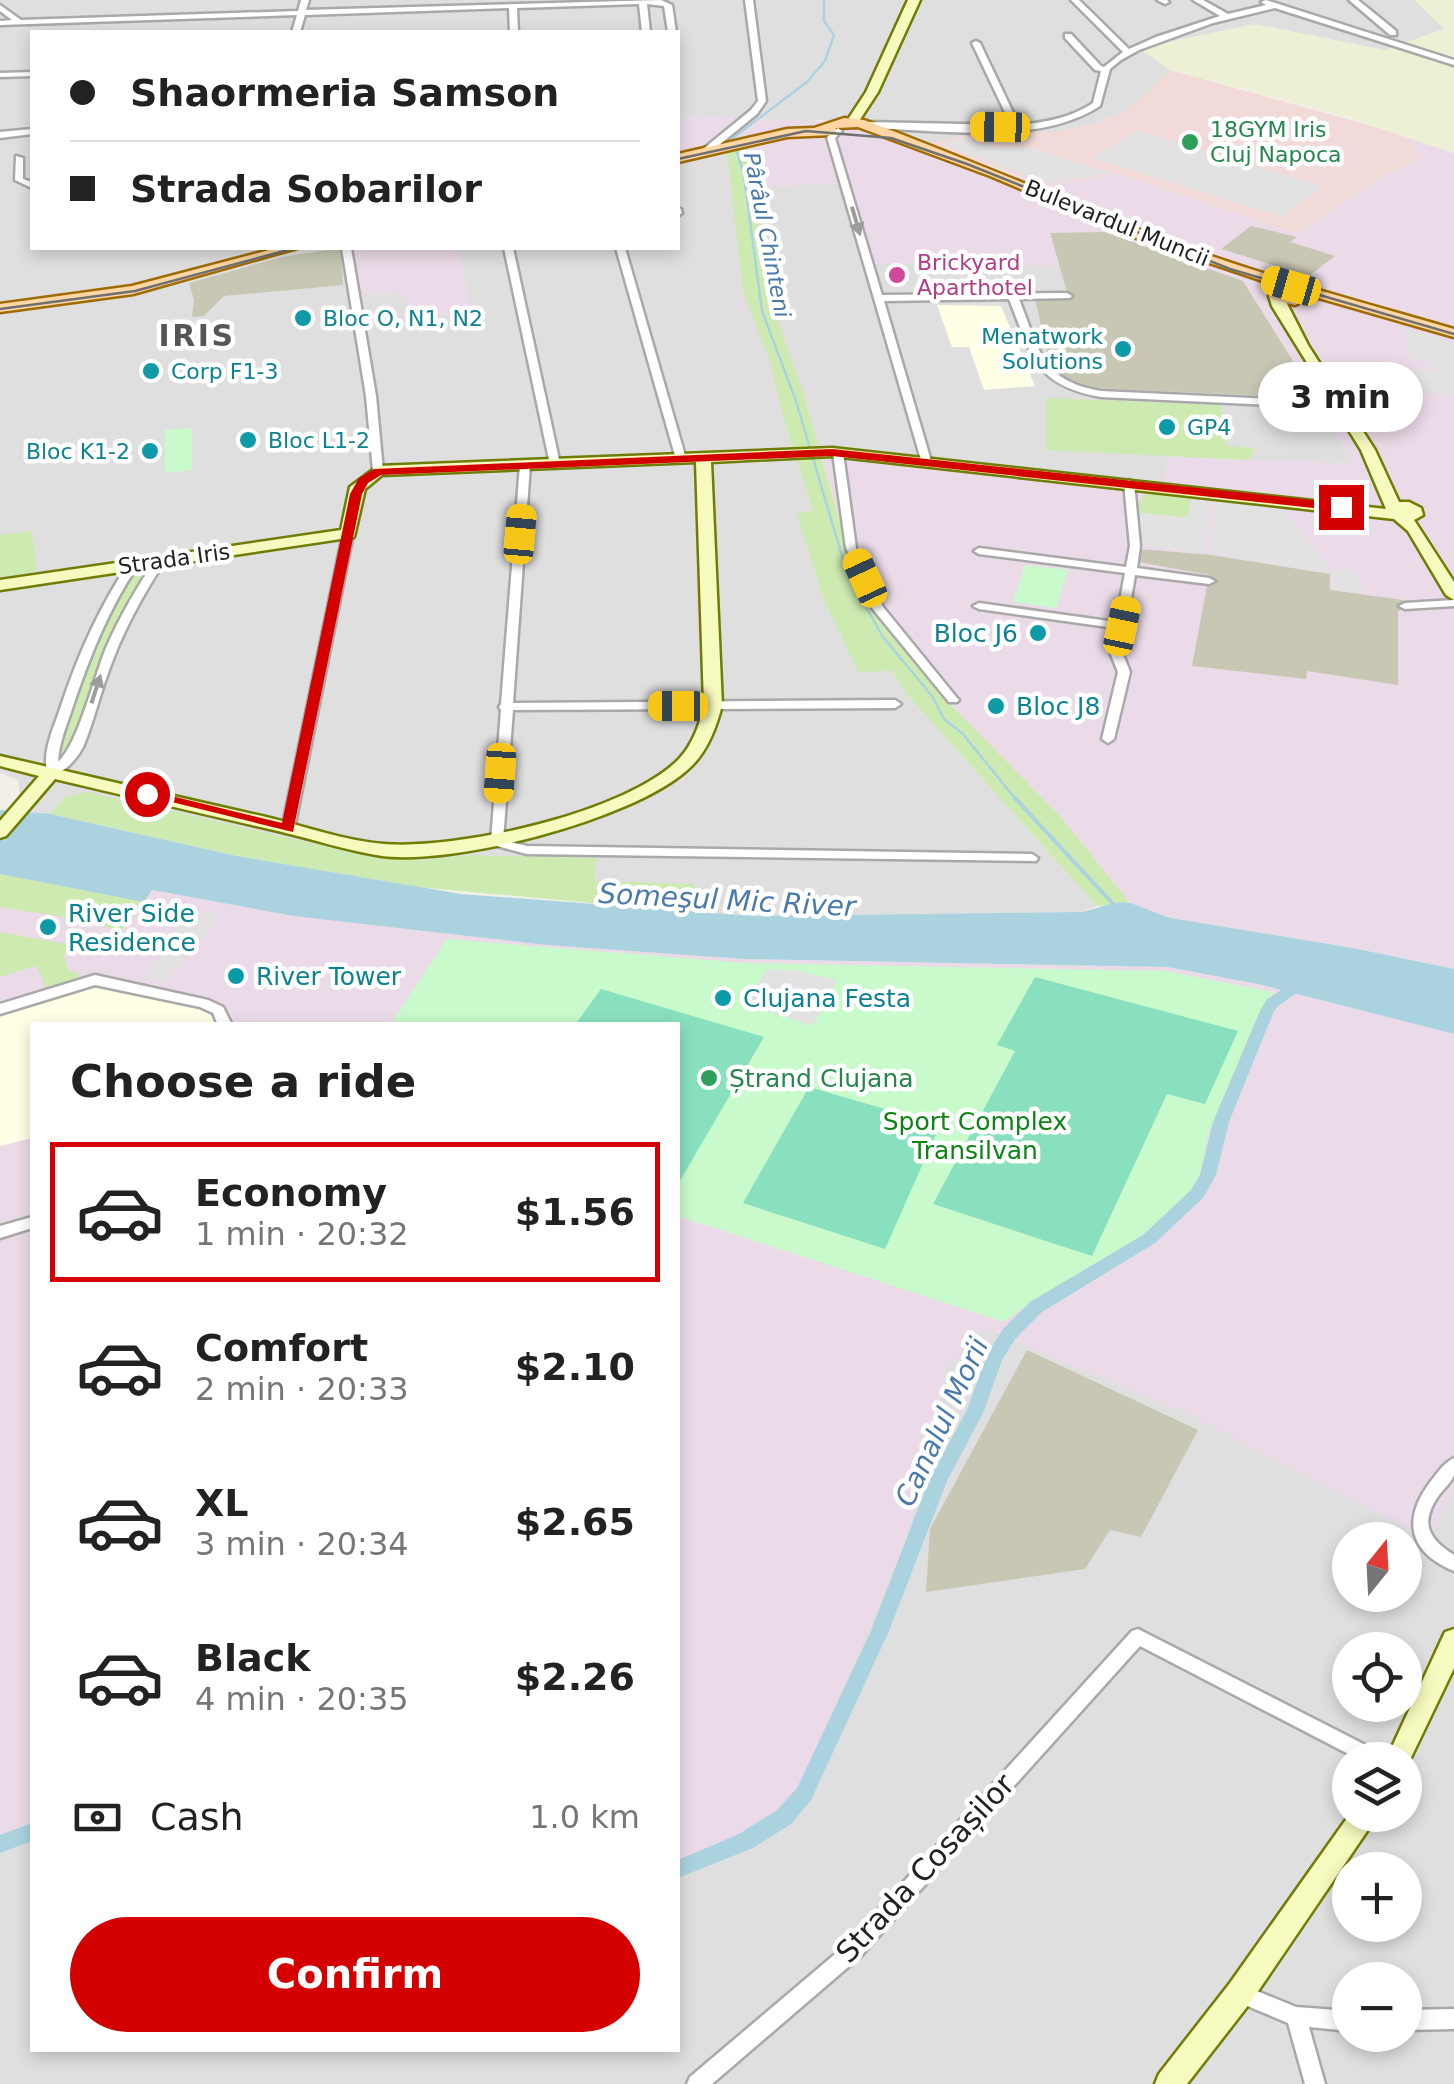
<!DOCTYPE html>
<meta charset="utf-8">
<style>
body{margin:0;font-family:"DejaVu Sans",sans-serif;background:#f2f2f2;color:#222;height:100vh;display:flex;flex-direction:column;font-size:38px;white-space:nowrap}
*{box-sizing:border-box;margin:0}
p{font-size:32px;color:#767676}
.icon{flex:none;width:55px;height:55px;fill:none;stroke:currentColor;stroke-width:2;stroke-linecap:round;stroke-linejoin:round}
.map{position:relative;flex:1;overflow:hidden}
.panel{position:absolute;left:30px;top:1022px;width:650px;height:1030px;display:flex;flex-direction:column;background:#fff;border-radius:0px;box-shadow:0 5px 15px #0003}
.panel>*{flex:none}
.banner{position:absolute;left:30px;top:30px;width:650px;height:220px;border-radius:0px;box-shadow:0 5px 15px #0003;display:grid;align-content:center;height:220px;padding:0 40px;background:#fff}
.needle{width:65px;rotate:18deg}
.tools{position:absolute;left:1332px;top:1522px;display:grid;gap:20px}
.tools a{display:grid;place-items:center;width:90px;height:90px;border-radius:50%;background:#fff;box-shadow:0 5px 15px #0003;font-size:50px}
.end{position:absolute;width:45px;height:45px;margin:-22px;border:12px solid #d40000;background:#fff;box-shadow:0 0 0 5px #fff}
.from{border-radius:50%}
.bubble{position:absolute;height:70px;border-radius:35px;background:#fff;box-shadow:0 5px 15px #0003;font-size:32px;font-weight:700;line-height:70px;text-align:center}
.car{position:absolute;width:30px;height:60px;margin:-30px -15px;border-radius:12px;box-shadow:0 0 8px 2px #0007;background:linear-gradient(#f5c518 24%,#345 0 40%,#f5c518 0 76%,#345 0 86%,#f5c518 0)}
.banner b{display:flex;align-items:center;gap:35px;height:95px;font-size:38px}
.banner b+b{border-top:2px solid #e0e0e0}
.banner i{width:25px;height:25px;background:#222}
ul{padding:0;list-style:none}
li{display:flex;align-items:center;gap:30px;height:140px;margin:0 20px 15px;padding:0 20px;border:5px solid transparent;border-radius:0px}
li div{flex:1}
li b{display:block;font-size:38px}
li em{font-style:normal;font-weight:700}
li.on{border-color:#d40000}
li>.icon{width:90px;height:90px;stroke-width:1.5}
h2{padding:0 40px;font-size:45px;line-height:120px}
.pay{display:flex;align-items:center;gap:25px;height:110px;padding:0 40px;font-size:38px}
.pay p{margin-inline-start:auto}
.action{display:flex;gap:20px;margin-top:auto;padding:20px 40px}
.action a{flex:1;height:115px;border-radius:60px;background:#d40000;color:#fff;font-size:40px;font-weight:700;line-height:115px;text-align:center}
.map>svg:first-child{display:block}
</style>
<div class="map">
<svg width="1454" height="2084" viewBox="0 0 1454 2084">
<rect width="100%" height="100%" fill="#f2efe9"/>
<g fill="#e0dfdf" fill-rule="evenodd">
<polygon points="0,0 1415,0 1445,29 1384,50 1255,24 1140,49 1170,70 1129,110 1096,123 1056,132 981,133 929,144 891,130 819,120 798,123 678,118 678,32 32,32 32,248 352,248 360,289 369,295 401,292 471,314 459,248 678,248 678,163 727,152 787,431 814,511 798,514 823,598 859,672 891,670 909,697 1097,906 1080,912 754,916 619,906 22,811 18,780 0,773"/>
<polygon points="845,183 1059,265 1249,293 1355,464 1168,457 1163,487 965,466 822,458 771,303 754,187"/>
<path d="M0,874l547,71 197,14 710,75v1050h-1454zM32,1025h646v1025h-646zM1350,1540h55v55h-55zM1350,1650h55v55h-55zM1350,1760h55v55h-55zM1350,1870h55v55h-55zM1350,1980h55v55h-55z"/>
</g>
<polygon fill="#f2dad9" points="1170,70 1405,135 1424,157 1383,176 1296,234 1119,174 1044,185 929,144 981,133 1056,132 1096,123 1129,110"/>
<g fill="#ebdbe8">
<polygon points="712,117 860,123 1044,185 1119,174 1296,234 1383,176 1423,157 1405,135 1454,153 1454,969 1353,948 1171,918 1144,912 1129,902 1062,818 941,695 875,614 855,575 822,458 975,467 1163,486 1168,457 1354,464 1243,281 1050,233 1059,266 876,263 845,183 754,187 749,149 678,163 678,118"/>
<polygon points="352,248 459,248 471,314 418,318 401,292 369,295 360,288"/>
<polygon points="0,874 143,902 152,890 294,916 547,945 744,959 1167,967 1258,984 1454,1034 1454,1495 1428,1538 1185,1412 983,1328 947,1368 917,1479 907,1536 809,1773 788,1805 744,1837 678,1864 678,1025 32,1025 32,1824 0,1836"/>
</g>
<g fill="#ffffe5">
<polygon points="937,305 1001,306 1035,386 984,390 969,347 952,347"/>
<polygon points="84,983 203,1003 225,1025 32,1025 32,1138 0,1146 0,1009"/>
</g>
<g fill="#c7c7b4">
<polygon points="1251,226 1297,237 1290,242 1335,256 1309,276 1221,249"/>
<polygon points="1104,232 1243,281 1316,398 1093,388 1052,373 1035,299 1069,299 1050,233"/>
<polygon points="341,248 343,285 224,296 204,316 192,317 194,300 189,283 282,257"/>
<polygon points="1138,549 1211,555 1330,574 1330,590 1403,600 1405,609 1398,611 1398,685 1307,671 1306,679 1192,666 1209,575 1138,562"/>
<polygon points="1027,1350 1198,1430 1141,1537 1110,1530 1085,1569 926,1592 930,1529"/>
</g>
<polygon fill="#eef0d5" points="1415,0 1454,0 1454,153 1330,112 1170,70 1139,48 1255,24 1384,50 1444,29"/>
<g fill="#cdebb0">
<polygon points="750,149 771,303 803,392 855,575 875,614 941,695 1062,818 1129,902 1097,906 909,697 891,670 859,673 823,598 797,514 813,510 787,431 771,365 743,291 727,152"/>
<polygon points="1046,398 1221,405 1226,446 1255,448 1249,460 1046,450"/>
<polygon points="1146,492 1191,497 1188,518 1133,512"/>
<polygon points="32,531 37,571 0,578 0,535"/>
<path d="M151,566c-42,58 -57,114 -79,182l-6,7h-10c22,-66 38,-131 80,-187z"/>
<polygon points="88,792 377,858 423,860 470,855 596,858 594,881 694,884 692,912 416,887 237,856 50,814 65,797"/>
<polygon points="0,874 144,902 119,934 100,923 0,907"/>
<polygon points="0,932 77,946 78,950 63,955 69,972 76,971 80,977 46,988 36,966 0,977"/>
</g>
<g fill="#c8facc">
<polygon points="192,428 192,470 165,473 165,430"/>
<polygon points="1025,565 1068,570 1056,608 1013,602"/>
<path d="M447,939l300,24 419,8 107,21c-23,43 -42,88 -61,132 -9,20 -7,49 -21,66 -49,60 -127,84 -187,132l-326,-106v-191h-288z"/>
</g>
<g fill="#88e0be">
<polygon points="1035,977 1238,1031 1205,1104 1167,1094 1092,1256 933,1204 1015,1051 997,1045"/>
<polygon points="601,989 764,1037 678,1184 678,1025 575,1025"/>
<polygon points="809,1087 940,1125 885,1249 743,1203"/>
</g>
<g fill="#e2e2e2">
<polygon points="1137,130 1323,187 1282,217 1093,158"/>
<polygon points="966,138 997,147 1030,148 1112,173 1045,183 941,144"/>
<polygon points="1404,327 1454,343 1454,395 1381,389 1381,431 1373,431 1354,407 1333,364 1436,371 1429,361 1411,359"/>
<polygon points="1191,497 1213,499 1205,553 1135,546 1133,512 1188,518"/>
<polygon points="1216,500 1284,508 1333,571 1353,569 1366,594 1331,589 1332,574 1209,554"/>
<polygon points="181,908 223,914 164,983 144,978 168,948"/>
<polygon points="767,969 795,970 837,980 813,1026 746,1004"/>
</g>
<path fill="#aad3df" d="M0,810l50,4 187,42 224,38 293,22 326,-4c16,-2 34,-13 50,-9 14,4 26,11 41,15l182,30 101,21v65l-196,-50 -91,-17 -423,-8 -197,-14 -253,-29 -142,-26 -8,12 -144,-28z"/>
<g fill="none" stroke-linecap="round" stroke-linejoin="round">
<polyline stroke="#aad3df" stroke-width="2.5" points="824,0 824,21 834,35 825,61 807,82 733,138 744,176 762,311 796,401 848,576 883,637 932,696 944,719 963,734 1017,801"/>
<polyline stroke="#aad3df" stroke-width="4" points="1015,798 1116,907"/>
<g fill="#aad3df" fill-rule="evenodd">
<polygon points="1307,974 1312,976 1314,979 1312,982 1277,1007 1274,1011 1229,1122 1216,1175 1203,1198 1155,1243 1042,1312 1015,1339 1002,1360 984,1411 947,1481 889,1631 811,1800 791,1824 753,1848 678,1878 678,1860 739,1834 777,1810 797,1788 871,1631 929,1480 967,1410 988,1353 1003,1329 1030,1302 1143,1235 1191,1190 1200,1175 1213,1122 1260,1011 1267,999"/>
<polygon points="32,1823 32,1841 0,1853 0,1835"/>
</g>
<defs>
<g id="street">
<polygon points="301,0 309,0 306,10 661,0 672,5 676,32 668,32 664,6 647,4 650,32 642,32 639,4 517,8 518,32 510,32 509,8 305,15 300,32 292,32 297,15 0,25 0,21 12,20 0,11 0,5 21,20 298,11"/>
<polygon points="745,0 753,0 766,101 757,114 708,154 702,154 702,150 751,110 758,101"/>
<path d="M1071,0h8l50,49 27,-12 64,-21 -27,-16h10l25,14 38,-9 -5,-3 5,-2 188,60v5l-179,-57 -62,15 -74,27 -18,10 -11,9 -10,37c-63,41 -163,23 -235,22l-4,-3 4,-3 146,3 -39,-82 4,-2 4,2 39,82c28,-3 51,-7 74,-22l8,-32 -6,-1 -30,-32v-4h6l30,32 3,1 19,-15z"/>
<polygon points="1157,0 1167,0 1169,2 1165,4"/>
<polygon points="1349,0 1358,0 1396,31 1396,35 1390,35"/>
<polygon points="32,72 32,76 0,77 0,73"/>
<path d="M838,128l4,3 -7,7 47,157 185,-2 5,3 -2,2 -51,1c20,50 22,82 82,92l238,11 5,3 -5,3 -238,-11c-67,-12 -69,-41 -92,-98l-125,2 47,160 -5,3 -4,-1 -95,-326z"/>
<polygon points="32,129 32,134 0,138 0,132"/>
<polygon points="16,156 23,158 23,179 32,182 32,188 15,180"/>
<polygon points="678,208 681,209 682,213 678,216"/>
<polygon points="342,248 351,248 376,396 383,471 378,474 373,471 366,396"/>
<polygon points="504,248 513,248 560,464 555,467 550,464"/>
<polygon points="616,248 625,248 686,459 685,461 681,462 676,459"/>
<polygon points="838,450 843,453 856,548 883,607 957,698 959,700 957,702 949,702 872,608 846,548 833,453"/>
<polygon points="525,462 530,465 513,703 895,700 901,704 895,708 513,710 503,840 527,846 1032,854 1038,858 1036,861 527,854 493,845 491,842 501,710 499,707 501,704 520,465"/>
<polygon points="1129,480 1134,483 1140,546 1137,568 1209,578 1215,581 1209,584 1135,575 1122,652 1130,672 1114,739 1108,743 1102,739 1118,672 1110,652 1115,628 979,609 973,606 979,603 1116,622 1125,573 979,554 974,551 979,548 1126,567 1130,546 1124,483"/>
<polygon points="348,531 353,534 294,829 288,833 282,829 343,534"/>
<path d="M160,558l5,3c-23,35 -43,72 -57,112 -9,24 -15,51 -25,74 -7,14 -21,28 -35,28 -7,-23 6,-47 13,-69 17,-51 38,-99 68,-143h8l1,2c-30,45 -49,93 -66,144 -6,18 -13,34 -14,53 20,-18 36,-85 48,-114 14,-32 31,-61 50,-89z"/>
<polygon points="1454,600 1454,606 1405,609 1399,606 1405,603"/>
<polygon points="95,975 208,1000 223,1007 232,1025 218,1025 213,1013 200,1007 95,985 0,1014 0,1004"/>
<polygon points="32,1217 32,1228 0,1238 0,1226"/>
<path d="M1454,1458c0,6 0,12 0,17 -2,6 -10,14 -15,20 -19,27 -12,43 15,60v16c-46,-19 -52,-52 -23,-90 7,-9 13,-18 23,-23z"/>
<polygon points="1138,1629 1383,1754 1386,1760 1360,1760 1140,1646 861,1956 712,2084 687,2084 690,2077 847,1944 1132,1631"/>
<polygon points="1240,1984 1296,2007 1350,2011 1350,2031 1309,2027 1325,2084 1305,2084 1288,2023 1233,2000 1230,1993 1233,1986"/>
<polygon points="1454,2009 1454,2029 1405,2030 1405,2010"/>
</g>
<g id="secondary">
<polygon points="908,0 920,0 878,92 857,124 849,124 847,121 866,92"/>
<path d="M1276,292l7,4 25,49 67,105 24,52h10l12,6 2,7 -9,5 40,62v18l-8,-5 -38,-64 -14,-12 -562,-63 -121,6 11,243c-6,24 -16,50 -36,66 -56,49 -230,94 -304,85 -34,-5 -70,-17 -104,-25 -74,-17 -148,-34 -223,-52l-49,57 -6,2v-17l39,-45 -39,-10v-10c88,20 177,41 266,61 38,9 79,24 118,27 74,6 242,-31 295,-85 14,-15 21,-35 25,-54l-8,-243 -314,13 -17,14 -11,48 -354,53v-10l341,-50 9,-43 28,-21 454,-18 554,61 -25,-59 -89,-144 -3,-10z"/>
<polygon points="1454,1629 1454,1668 1405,1770 1405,1760 1386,1760 1445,1632"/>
<polygon points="1350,1814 1378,1815 1250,2003 1187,2084 1155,2084 1159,2074 1230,1983"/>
</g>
<g id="primary">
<path d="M844,118l20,2c96,36 189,76 284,113 100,39 203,66 306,96v8l-142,-41 -17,9 -24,-6 -3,-10 7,-4 -134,-45 -151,-64 -132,-49 -22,1v6l-4,1 -45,2 -109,25v-8l109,-25 27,-1zM1286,290l10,2 1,3 -15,-1z"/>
<polygon points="277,248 297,248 133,294 0,312 0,304 132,286"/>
</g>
</defs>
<use href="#street" stroke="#a9a9a9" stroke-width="5"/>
<use href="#secondary" stroke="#707d05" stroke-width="5"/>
<use href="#primary" stroke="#a06b00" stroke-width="5"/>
<use href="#street" fill="#fff" fill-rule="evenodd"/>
<use href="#secondary" fill="#f7fabf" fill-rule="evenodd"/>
<use href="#primary" fill="#fcd6a4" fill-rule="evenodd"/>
<g stroke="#707070" stroke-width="2.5">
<polyline points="678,159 806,131 891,138 967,164 1230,269 1454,334"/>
<polyline points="0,309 135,291 295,248"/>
</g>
</g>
<defs><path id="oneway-solid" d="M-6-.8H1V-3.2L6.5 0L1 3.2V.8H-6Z" transform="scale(2.5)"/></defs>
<g fill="#9c9c9c">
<use href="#oneway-solid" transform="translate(856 221) rotate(74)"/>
<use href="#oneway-solid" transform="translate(96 689) rotate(-72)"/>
</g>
<polygon fill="#d40000" points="832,449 1341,503 1347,507 1341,511 832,456 381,475 368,483 362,494 293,832 139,794 147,790 282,823 350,494 359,478 374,469"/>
<g fill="#2e9e5b" stroke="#fff" stroke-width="4">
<circle cx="1190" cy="142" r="10"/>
<circle cx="709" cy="1078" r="10"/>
</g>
<circle fill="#d1479c" stroke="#fff" stroke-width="4" cx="897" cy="275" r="10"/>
<g fill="#0f9aa8" stroke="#fff" stroke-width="4">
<circle cx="303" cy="318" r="10"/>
<circle cx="1123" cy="349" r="10"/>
<circle cx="151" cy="371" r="10"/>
<circle cx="1167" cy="427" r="10"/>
<circle cx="248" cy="440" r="10"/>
<circle cx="150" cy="451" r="10"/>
<circle cx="1038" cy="633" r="10"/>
<circle cx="996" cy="706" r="10"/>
<circle cx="48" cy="927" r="10"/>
<circle cx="236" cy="976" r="10"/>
<circle cx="723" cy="998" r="10"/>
</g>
<g text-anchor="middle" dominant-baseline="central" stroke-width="9" stroke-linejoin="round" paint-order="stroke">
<g font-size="22" fill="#27864d" stroke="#fff" text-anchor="start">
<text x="1210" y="129">18GYM Iris<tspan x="1210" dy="25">Cluj Napoca</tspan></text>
</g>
<g font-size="22" fill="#222" stroke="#fff">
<text transform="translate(1117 223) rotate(22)">Bulevardul Muncii</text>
<text transform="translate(174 559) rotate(-8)">Strada Iris</text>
</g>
<g font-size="22" font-style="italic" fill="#4a7aab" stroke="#fff">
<text transform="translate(767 235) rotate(79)">Pârâul Chinteni</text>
</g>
<g font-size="22" fill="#b23c85" stroke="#fff" text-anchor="start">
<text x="917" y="262">Brickyard<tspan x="917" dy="25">Aparthotel</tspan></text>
</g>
<g font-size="22" fill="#0d838f" stroke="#fff" text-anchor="start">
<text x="323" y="318">Bloc O, N1, N2</text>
<text x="1103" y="336" text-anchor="end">Menatwork<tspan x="1103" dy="25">Solutions</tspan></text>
<text x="171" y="371">Corp F1-3</text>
<text x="1187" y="427">GP4</text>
<text x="268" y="440">Bloc L1-2</text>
<text x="130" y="451" text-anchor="end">Bloc K1-2</text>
</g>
<g font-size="25" fill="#0d838f" stroke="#fff" text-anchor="start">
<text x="1018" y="633" text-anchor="end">Bloc J6</text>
<text x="1016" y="706">Bloc J8</text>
<text x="68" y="913">River Side<tspan x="68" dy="29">Residence</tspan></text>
<text x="256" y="976">River Tower</text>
<text x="743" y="998">Clujana Festa</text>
</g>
<g font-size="25" fill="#27864d" stroke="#fff" text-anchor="start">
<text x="729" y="1078">Ștrand Clujana</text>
</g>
<g font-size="25" fill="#0c8416" stroke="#fff">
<text x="975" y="1121">Sport Complex<tspan x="975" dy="29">Transilvan</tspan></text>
</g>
<g font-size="28" font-style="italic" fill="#4a7aab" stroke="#fff">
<text transform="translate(727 900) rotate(3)">Someşul Mic River</text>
<text transform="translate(942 1422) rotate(-65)">Canalul Morii</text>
</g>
<g font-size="30" font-weight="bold" letter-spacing="2.5" fill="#555" stroke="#fff">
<text x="197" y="335">IRIS</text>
</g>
<g font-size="30" fill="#222" stroke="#fff">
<text transform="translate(925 1868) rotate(-47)">Strada Cosașilor</text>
</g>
</g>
</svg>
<div class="tools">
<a><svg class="needle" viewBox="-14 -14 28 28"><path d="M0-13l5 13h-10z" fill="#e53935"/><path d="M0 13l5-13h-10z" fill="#767676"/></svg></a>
<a><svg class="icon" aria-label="locate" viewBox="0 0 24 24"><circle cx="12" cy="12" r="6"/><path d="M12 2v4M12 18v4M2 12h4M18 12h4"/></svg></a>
<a><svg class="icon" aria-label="layers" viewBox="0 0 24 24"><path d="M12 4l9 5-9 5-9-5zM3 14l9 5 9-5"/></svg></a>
<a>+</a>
<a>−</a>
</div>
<i class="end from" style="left:147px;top:794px"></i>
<i class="end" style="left:1341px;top:507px"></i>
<div class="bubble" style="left:1258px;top:362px;width:165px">3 min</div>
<i class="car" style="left:1000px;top:127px;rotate:271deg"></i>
<i class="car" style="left:1291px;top:286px;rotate:286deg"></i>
<i class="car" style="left:520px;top:534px;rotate:5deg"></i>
<i class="car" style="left:865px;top:578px;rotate:335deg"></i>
<i class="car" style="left:1122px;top:626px;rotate:12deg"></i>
<i class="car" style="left:678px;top:706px;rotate:270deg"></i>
<i class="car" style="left:500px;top:773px;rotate:184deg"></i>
<div class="banner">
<b><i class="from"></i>Shaormeria Samson</b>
<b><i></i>Strada Sobarilor</b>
</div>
<section class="panel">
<h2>Choose a ride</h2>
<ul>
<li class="on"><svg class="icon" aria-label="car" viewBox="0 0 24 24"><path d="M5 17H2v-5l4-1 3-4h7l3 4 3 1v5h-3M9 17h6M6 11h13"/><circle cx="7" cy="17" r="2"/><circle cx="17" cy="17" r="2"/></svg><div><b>Economy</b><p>1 min · 20:32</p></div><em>$1.56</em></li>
<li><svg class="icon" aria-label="car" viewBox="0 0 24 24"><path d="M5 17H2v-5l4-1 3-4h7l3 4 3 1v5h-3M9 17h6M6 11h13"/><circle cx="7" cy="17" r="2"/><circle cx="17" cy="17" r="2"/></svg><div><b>Comfort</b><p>2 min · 20:33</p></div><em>$2.10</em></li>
<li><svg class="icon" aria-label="car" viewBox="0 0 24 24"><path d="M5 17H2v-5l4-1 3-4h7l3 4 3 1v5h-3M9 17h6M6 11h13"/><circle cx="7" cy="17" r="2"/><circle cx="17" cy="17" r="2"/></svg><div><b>XL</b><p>3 min · 20:34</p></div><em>$2.65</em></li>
<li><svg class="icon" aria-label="car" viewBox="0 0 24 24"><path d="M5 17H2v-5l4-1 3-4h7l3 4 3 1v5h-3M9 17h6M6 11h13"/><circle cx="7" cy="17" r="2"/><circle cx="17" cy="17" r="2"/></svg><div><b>Black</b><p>4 min · 20:35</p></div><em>$2.26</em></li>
</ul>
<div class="pay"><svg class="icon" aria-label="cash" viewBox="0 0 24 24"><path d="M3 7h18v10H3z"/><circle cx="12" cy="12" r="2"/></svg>Cash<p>1.0 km</p></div>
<div class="action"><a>Confirm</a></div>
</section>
</div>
